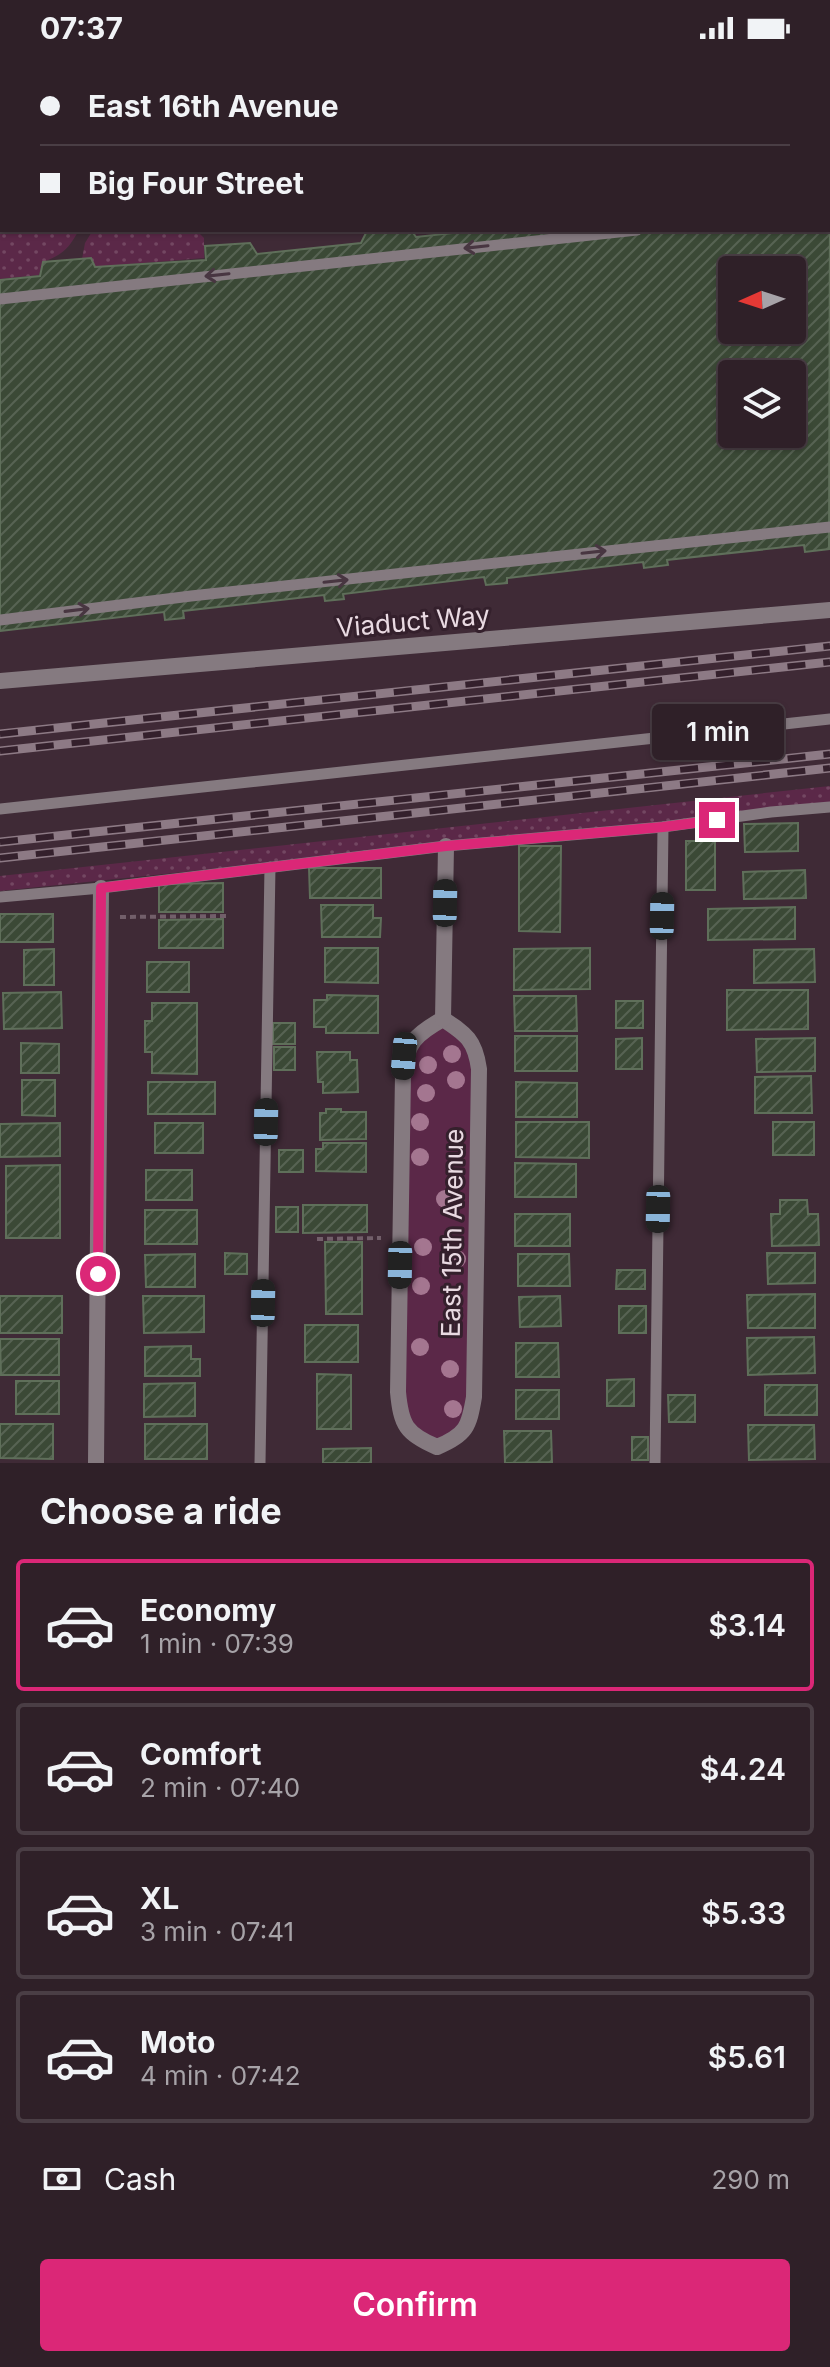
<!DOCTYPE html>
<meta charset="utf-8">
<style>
body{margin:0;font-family:Inter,sans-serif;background:#3b2d34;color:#f1f3f6;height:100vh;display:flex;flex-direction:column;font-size:30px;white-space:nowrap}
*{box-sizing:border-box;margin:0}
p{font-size:26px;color:#a7a3a8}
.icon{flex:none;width:44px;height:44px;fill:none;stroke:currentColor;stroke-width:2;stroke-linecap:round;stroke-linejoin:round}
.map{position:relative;height:1407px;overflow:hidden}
.drawer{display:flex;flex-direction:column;background:#2f2028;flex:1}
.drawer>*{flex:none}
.hud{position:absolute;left:0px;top:0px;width:830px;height:176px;box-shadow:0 2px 6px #0004,0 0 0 2px #4a3e45;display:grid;align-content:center;height:176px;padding:0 40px;background:#2f2028}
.needle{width:52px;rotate:267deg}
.buttons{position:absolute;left:718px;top:200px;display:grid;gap:16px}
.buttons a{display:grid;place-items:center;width:88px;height:88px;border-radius:8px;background:#2f2028;box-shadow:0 2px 6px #0004,0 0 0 2px #4a3e45;font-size:40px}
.end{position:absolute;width:36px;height:36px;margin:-18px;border:10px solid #db2777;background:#fff;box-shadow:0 0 0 4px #fff}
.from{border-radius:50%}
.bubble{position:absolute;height:56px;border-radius:8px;background:#2f2028;box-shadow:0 2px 6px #0004,0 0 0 2px #4a3e45;font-size:26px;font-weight:600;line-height:56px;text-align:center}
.car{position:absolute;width:24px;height:48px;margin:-24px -12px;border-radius:10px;box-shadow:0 0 6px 2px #0007;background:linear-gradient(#222 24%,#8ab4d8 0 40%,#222 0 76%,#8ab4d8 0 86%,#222 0)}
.hud b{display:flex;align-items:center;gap:28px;height:76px;font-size:30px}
.hud b+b{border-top:2px solid #4a3e45}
.hud i{width:20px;height:20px;background:#f1f3f6}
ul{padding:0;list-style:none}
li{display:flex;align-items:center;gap:24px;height:132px;margin:0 16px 12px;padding:0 24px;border:4px solid #4a3e45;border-radius:8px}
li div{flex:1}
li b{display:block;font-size:30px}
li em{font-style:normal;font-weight:600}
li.selected{border-color:#db2777}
li>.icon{width:72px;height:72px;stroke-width:1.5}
h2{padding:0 40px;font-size:36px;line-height:96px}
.pay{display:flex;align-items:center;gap:20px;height:88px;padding:0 40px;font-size:30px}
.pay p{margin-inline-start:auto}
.primary-button{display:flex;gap:16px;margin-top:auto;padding:16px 40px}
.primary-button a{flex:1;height:92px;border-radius:8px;background:#db2777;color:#fff;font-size:32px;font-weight:600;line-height:92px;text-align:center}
.status{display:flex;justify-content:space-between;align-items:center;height:56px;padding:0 40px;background:#2f2028;direction:ltr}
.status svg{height:22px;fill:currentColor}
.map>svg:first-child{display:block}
</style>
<div class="status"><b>07:37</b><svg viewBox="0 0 49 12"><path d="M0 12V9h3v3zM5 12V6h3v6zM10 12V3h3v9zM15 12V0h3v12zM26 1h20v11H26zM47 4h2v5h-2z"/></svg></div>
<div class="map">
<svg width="830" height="1407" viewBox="0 0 830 1407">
<defs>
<pattern id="grass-dots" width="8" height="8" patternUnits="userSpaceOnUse" patternTransform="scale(2)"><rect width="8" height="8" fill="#5b2848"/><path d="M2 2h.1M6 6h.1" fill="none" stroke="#734762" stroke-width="1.8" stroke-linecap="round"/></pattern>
<pattern id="building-hatch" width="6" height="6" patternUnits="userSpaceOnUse" patternTransform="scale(2)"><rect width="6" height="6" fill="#3b4936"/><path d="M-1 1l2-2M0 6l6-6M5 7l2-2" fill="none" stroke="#576353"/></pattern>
</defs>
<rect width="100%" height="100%" fill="#3f2a36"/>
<g fill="url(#grass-dots)">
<path d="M2,168v6h77c-11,19 -15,24 -36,32l-4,13 -39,4v-54z"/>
<polygon points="93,174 163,174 200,178 204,182 204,202 95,211 90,202 82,203 85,187"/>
<polygon points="830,730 830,749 0,835 0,820"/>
</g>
<polygon fill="#5b2848" points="443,963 474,990 471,1358 437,1391 405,1369 411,986"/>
<g fill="url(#building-hatch)" stroke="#5f6f5a" stroke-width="2" fill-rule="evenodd">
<polygon points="0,0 57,0 57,2 2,2 2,78 0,78"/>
<path d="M828,137h2l-1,356 -24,3 -1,-7 -137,15 1,5 -24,3 -1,-6 -136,16v5l-21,2 -2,-8 -141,17 1,5 -19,2 -1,-6 -141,16 1,7 -19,2 -1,-8 -164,19v-351l40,-4 3,-14 48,-4 4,9 111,-7 -1,-14 45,-3 7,11 104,-11 6,-12 9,-1h35l5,7 65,-7h347zM732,214h60v60h-60zM732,318h60v60h-60z"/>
<polygon points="798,767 798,795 745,796 744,768"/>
<rect x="686" y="785" width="29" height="49"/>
<polygon points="519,790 561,790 560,876 519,875"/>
<polygon points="309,812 381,812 381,842 310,842"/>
<polygon points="805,814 806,842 744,843 743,816"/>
<polygon points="223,827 223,856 159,856 159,828"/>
<polygon points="321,849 373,849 373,862 381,862 380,881 322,881"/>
<polygon points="795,851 795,883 708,884 708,853"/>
<rect x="0" y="858" width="53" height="28"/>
<polygon points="223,863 223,892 159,892 159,864"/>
<polygon points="325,892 378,892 378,927 325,926"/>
<polygon points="590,892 590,933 514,934 514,893"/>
<polygon points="54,893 54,929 24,929 24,894"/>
<polygon points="814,893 815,926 754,927 754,894"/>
<rect x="147" y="906" width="42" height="30"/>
<polygon points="727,934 808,934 808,973 727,974"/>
<polygon points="61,936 62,972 4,973 3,937"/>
<polygon points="327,939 378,940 378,977 326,977 326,971 314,971 314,944 327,944"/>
<polygon points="514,940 576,940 577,975 515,975"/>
<rect x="616" y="945" width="27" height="27"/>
<polygon points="152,947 197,947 197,1018 152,1017 152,996 145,996 145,965 152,965"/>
<rect x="273" y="967" width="22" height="21"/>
<rect x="515" y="980" width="62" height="35"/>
<polygon points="642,982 642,1013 616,1013 616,983"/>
<polygon points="815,982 815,1015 757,1016 756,983"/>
<polygon points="21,987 59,988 59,1017 21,1017"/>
<rect x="274" y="991" width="21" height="23"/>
<polygon points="317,996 350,996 350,1004 357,1004 358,1036 323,1037 323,1026 318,1026"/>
<polygon points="811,1020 812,1057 755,1057 755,1021"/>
<polygon points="22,1024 55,1024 55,1060 22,1059"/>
<rect x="148" y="1026" width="67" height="32"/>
<polygon points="516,1026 577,1027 577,1061 516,1061"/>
<polygon points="326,1053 341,1053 341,1056 366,1056 366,1083 320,1084 320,1057 326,1057"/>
<polygon points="516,1066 589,1066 589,1102 516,1101"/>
<rect x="773" y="1066" width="41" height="33"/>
<polygon points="60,1067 60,1100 0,1101 0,1068"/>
<rect x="155" y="1067" width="48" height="30"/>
<polygon points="323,1087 366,1087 366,1116 316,1115 316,1093 323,1093"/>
<rect x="279" y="1094" width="24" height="22"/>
<polygon points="515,1107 576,1108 576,1141 515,1141"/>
<polygon points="60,1109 60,1182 6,1182 6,1110"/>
<rect x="146" y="1114" width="46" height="30"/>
<polygon points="780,1144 807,1144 808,1158 818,1158 819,1189 772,1190 771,1158 780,1158"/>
<polygon points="303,1149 367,1149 367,1176 303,1177"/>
<rect x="276" y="1151" width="22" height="25"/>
<rect x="145" y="1154" width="52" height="34"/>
<rect x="515" y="1158" width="55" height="32"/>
<polygon points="325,1186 362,1186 362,1258 326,1258"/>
<polygon points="225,1197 247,1198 247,1218 225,1218"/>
<polygon points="767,1197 815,1197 815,1227 768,1228"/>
<polygon points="195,1198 195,1231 146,1231 145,1199"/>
<polygon points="518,1198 569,1198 570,1230 518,1230"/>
<polygon points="617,1214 645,1214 645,1233 616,1233"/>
<polygon points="815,1238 815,1272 748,1272 747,1239"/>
<rect x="0" y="1240" width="62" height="37"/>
<polygon points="143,1240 204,1240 204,1276 144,1277"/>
<polygon points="560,1240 561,1270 520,1271 519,1241"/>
<rect x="619" y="1250" width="27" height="27"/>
<rect x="305" y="1269" width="53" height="37"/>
<polygon points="814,1281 815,1317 748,1319 747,1282"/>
<polygon points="0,1283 59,1283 59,1319 1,1319"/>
<polygon points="516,1287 558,1287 559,1321 516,1321"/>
<polygon points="191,1290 191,1303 200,1303 200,1320 145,1320 145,1291"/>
<polygon points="317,1318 351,1319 351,1373 317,1373"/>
<polygon points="634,1323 634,1350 607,1350 607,1324"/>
<rect x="16" y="1325" width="43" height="33"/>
<polygon points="195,1327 195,1360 144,1361 144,1328"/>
<rect x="765" y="1329" width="52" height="30"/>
<rect x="516" y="1334" width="43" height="29"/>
<polygon points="668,1339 695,1339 695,1366 669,1366"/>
<polygon points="0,1368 53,1368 53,1403 0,1402"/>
<rect x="145" y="1368" width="62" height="35"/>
<polygon points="748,1369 814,1369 815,1403 749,1404"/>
<polygon points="504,1375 551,1375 552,1406 505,1407"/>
<rect x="632" y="1381" width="16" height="23"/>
<polygon points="371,1392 371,1407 323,1407 323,1393"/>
</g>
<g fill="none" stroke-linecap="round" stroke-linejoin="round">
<g stroke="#725f6a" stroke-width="4" stroke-dasharray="6 4" stroke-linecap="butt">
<polyline points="120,861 226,860"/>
<polyline points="317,1183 381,1182"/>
</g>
<g stroke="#857a80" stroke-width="11">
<polyline points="89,0 89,2"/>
<polyline points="632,0 647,2"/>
<polyline points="557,2 560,0"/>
<polyline points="828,85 830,84"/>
<polyline points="0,120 2,119"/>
<polyline points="828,153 830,153"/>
<polyline points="0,243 637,174"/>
<polyline points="0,564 191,540 830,471"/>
<polyline points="0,753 830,663"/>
<polyline points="0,841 101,832 446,790 663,771 771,756 830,751"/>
<polyline points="260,1407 270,811"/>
<polyline points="655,1407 663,771"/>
</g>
<g stroke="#857a80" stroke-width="16">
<polyline points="0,625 830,554"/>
<path d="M443,963c23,15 32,21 36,50l-5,328c-5,30 -8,38 -37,50 -31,-13 -36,-22 -39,-55l5,-317c3,-32 13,-41 40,-56z"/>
<polyline points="443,963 446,790"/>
<polyline points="96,1407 101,832"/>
</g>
<defs>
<g id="rail">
<polyline points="0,678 830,590"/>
<polyline points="0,695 830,606"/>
<polyline points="0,786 830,698"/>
<polyline points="0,802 830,712"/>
</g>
</defs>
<use href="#rail" stroke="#8d7a85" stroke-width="9"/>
<use href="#rail" stroke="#34202c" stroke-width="6" stroke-dasharray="18" stroke-linecap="butt"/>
</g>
<g fill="#a47690">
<circle cx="452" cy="998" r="9"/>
<circle cx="428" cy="1009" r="9"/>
<circle cx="456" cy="1024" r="9"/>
<circle cx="426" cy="1037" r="9"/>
<circle cx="420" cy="1066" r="9"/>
<circle cx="420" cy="1101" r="9"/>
<circle cx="445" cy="1143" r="9"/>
<circle cx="423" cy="1191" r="9"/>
<circle cx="457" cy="1203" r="9"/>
<circle cx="421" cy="1230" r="9"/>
<circle cx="420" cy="1291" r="9"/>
<circle cx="450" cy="1313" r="9"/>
<circle cx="453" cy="1353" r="9"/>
</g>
<defs><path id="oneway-shaft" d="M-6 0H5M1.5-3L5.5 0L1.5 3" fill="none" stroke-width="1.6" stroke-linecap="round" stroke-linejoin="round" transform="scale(2)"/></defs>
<g stroke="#483641">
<use href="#oneway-shaft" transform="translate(476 191) rotate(174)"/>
<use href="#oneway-shaft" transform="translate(217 219) rotate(174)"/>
<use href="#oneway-shaft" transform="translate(594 496) rotate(-6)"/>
<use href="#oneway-shaft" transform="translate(336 525) rotate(-6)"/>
<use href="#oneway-shaft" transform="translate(77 554) rotate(-7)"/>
</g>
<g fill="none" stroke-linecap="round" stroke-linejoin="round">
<polyline stroke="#db2777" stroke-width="10" points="98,1218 101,832 446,790 663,771 717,764"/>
</g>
<g text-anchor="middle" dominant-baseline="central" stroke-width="6" stroke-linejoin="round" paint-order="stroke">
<g font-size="26" fill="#e9dae2" stroke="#34202c">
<text transform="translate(413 565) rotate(-5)">Viaduct Way</text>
<text transform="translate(452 1177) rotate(-89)">East 15th Avenue</text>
</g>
</g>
</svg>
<div class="buttons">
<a><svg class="needle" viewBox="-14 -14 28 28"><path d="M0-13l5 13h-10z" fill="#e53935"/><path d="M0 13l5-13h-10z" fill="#a7a3a8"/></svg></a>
<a><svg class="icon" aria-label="layers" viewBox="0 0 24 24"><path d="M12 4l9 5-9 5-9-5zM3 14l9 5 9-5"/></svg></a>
</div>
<i class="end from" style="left:98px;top:1218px"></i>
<i class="end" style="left:717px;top:764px"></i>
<div class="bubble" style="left:652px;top:648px;width:132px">1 min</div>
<i class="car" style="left:445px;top:847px;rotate:1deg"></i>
<i class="car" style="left:662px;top:860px;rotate:1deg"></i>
<i class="car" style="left:404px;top:1000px;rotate:185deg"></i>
<i class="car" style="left:266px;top:1066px;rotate:1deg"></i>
<i class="car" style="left:658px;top:1153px;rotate:181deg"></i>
<i class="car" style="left:400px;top:1209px;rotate:181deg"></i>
<i class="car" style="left:263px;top:1247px;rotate:1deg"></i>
<div class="hud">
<b><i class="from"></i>East 16th Avenue</b>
<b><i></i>Big Four Street</b>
</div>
</div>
<section class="drawer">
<h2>Choose a ride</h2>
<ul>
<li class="selected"><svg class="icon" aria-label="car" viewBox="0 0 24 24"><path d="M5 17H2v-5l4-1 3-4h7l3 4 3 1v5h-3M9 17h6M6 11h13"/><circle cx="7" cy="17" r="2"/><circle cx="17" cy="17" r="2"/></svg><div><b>Economy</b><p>1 min · 07:39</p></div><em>$3.14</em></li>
<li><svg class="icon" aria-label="car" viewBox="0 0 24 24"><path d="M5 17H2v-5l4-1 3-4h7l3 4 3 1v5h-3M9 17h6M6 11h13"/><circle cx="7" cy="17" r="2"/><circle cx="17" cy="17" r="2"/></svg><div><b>Comfort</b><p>2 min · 07:40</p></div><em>$4.24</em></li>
<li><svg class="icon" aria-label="car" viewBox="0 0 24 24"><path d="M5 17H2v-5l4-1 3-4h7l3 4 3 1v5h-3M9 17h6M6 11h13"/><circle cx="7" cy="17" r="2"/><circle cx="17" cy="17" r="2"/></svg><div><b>XL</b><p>3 min · 07:41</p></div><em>$5.33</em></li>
<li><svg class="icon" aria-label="car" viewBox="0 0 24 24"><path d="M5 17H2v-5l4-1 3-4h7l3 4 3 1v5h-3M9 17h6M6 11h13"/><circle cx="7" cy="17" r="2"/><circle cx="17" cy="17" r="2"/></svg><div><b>Moto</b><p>4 min · 07:42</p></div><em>$5.61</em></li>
</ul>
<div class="pay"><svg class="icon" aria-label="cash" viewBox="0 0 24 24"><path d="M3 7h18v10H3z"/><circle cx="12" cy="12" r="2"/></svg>Cash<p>290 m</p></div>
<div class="primary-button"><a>Confirm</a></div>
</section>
